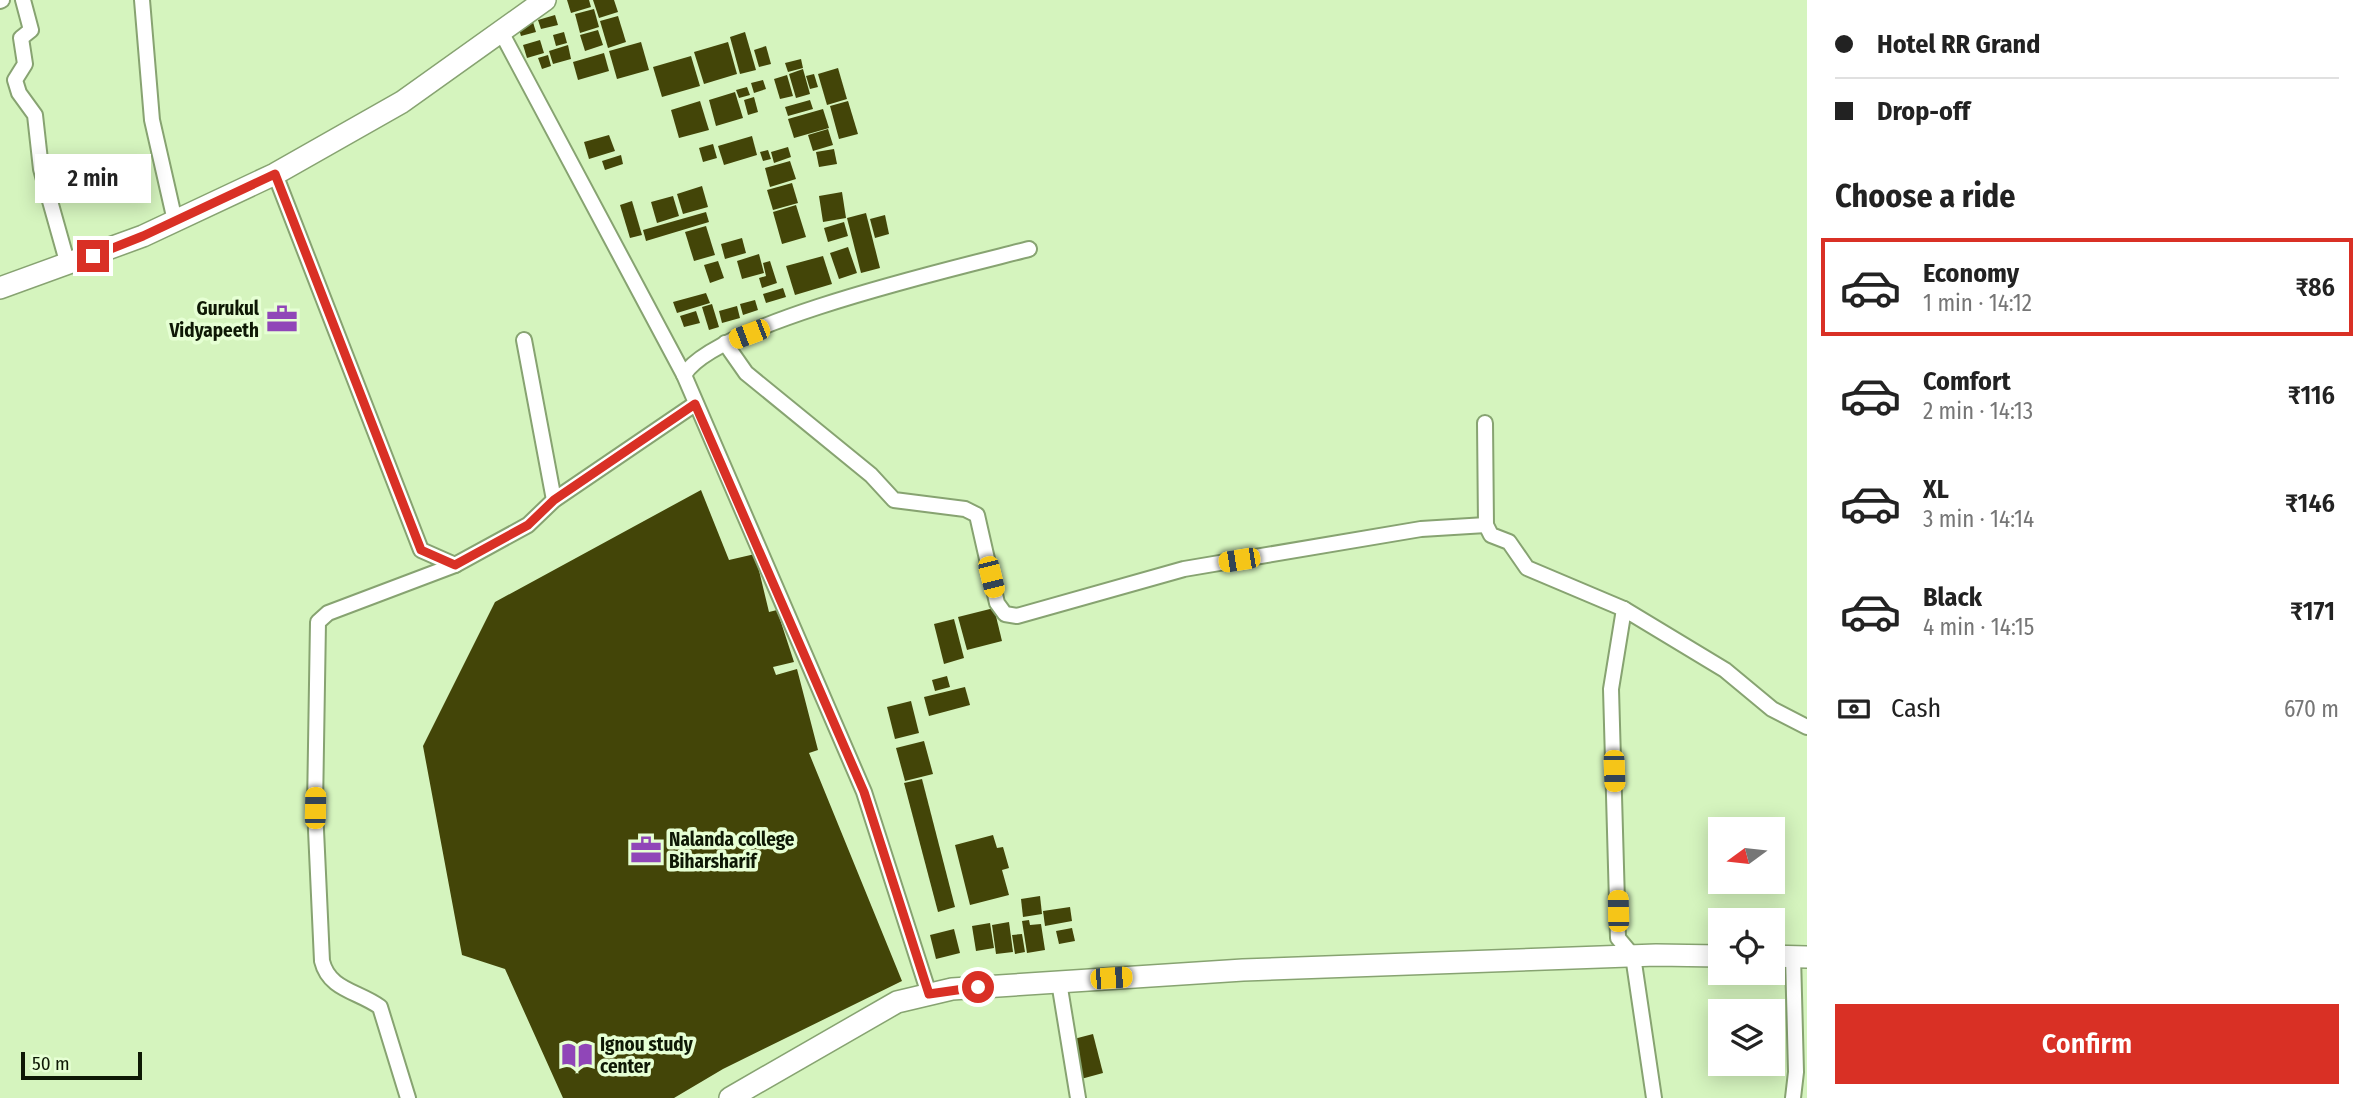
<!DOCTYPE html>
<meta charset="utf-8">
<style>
body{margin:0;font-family:"Fira Sans Condensed",sans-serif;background:#f6f6f6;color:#222;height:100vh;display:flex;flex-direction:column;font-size:26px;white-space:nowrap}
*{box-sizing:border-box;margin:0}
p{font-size:23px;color:#767676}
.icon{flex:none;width:38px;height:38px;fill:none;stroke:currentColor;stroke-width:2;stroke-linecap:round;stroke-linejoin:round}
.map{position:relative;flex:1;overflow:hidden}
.sheet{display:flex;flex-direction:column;background:#fff;width:560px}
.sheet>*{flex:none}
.banner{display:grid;align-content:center;height:154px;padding:0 28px;background:#fff}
.needle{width:46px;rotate:255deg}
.fabs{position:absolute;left:1708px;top:817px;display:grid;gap:14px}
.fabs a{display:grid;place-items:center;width:77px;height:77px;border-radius:0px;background:#fff;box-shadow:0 4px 18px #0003;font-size:35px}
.scale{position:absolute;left:21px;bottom:18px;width:121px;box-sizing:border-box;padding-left:7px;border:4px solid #0e1805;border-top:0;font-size:19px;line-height:24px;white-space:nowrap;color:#0e1805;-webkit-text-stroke:5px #e6ffd4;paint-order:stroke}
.end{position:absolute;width:32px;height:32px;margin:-16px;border:9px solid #d93025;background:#fff;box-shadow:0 0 0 4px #fff}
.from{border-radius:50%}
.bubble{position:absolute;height:49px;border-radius:0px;background:#fff;box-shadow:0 4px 18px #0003;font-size:23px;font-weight:600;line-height:49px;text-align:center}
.car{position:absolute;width:21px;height:42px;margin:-21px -10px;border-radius:9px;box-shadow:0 0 5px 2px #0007;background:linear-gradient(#f5c518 24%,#345 0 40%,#f5c518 0 76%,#345 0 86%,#f5c518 0)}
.banner b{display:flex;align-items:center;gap:24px;height:66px;font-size:26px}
.banner b+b{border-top:2px solid #e0e0e0}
.banner i{width:18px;height:18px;background:#222}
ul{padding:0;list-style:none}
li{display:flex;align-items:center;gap:21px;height:98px;margin:0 14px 10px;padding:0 14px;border:4px solid transparent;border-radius:0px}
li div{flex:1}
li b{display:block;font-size:26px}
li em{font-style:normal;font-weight:600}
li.current{border-color:#d93025}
li>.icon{width:63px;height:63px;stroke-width:1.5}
h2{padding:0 28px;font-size:32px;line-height:84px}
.pay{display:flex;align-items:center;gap:18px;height:77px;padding:0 28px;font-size:26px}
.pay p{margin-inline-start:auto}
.primary-button{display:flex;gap:14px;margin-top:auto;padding:14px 28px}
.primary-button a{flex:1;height:80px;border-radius:0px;background:#d93025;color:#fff;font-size:28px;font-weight:600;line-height:80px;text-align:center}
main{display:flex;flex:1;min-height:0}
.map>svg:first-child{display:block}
</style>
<main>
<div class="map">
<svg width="1807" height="1098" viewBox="0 0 1807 1098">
<rect width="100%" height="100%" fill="#d5f4be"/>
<g fill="#434508">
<polygon points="567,0 589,0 591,7 571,13"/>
<polygon points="593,0 614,0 618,12 599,18"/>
<polygon points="594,9 599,27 580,33 575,14"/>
<polygon points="555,15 558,25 541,29 538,20"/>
<polygon points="618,16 626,42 608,48 600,21"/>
<polygon points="532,19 536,32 521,36 517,23"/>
<polygon points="598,30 603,45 585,51 580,35"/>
<polygon points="564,32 567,43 556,46 553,35"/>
<polygon points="745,32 756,70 740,74 730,37"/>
<polygon points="540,40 544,53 527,58 523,45"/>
<polygon points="641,42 649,70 617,79 609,51"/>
<polygon points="728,42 737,74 704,84 694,52"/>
<polygon points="568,45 571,59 553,64 549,51"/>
<polygon points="766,46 771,64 759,67 754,50"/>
<polygon points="604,53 609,71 578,80 573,62"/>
<polygon points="548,55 551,66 542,69 538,58"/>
<polygon points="691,56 700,86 662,97 653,67"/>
<polygon points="801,59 803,68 788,72 785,63"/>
<polygon points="838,68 847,99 827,105 818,74"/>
<polygon points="803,69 810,94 796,98 789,74"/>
<polygon points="814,74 818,87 810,89 806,76"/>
<polygon points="787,75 793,96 780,99 774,79"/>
<polygon points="763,80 766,89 754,93 751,83"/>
<polygon points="747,87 750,95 739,98 736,90"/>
<polygon points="735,92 743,118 716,126 709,100"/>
<polygon points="754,97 758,112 748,115 744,100"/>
<polygon points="810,100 813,109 788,116 785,107"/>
<polygon points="700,101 709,130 679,138 671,110"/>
<polygon points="848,101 858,134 839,139 830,106"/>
<polygon points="823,109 829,128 794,138 788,119"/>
<polygon points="828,129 833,145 813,151 808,135"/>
<polygon points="609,135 615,151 589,159 584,142"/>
<polygon points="752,136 757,155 724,165 718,146"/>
<polygon points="713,144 717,158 703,162 699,148"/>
<polygon points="788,147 791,157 774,163 771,152"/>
<polygon points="834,149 837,164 819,167 816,152"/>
<polygon points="768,150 771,159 763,161 760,152"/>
<polygon points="621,155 623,164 605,170 602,161"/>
<polygon points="790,161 796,179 770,187 765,168"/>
<polygon points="792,183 798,203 773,210 767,190"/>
<polygon points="702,186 708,207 683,214 677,194"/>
<polygon points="842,192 846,218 823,222 819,196"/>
<polygon points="673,196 679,216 657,223 651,202"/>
<polygon points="632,201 642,235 630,238 620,205"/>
<polygon points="796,205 806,237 782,244 773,212"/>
<polygon points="706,212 709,222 646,241 643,230"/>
<polygon points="866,213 880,268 861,273 847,218"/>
<polygon points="885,215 889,234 875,238 870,219"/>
<polygon points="844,222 848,236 828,242 824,228"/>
<polygon points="706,226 715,255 694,261 685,232"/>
<polygon points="742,238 746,253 725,259 721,244"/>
<polygon points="848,247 857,273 839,279 830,253"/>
<polygon points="759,254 764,273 742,279 737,261"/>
<polygon points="823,256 832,284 795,295 786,266"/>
<polygon points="718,261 724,278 710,283 704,265"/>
<polygon points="770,261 777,283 762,288 759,278 766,276 763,263"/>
<polygon points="783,288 786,297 766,303 763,294"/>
<polygon points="706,293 710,303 677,313 673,302"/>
<polygon points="755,300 758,310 743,315 740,304"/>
<polygon points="712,304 719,327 709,330 702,307"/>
<polygon points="737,306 740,318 722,323 719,311"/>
<polygon points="696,311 700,323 684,327 680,316"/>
<polygon points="701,490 729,560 755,554 769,612 777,610 794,662 773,667 776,675 797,669 818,750 809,753 902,981 723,1069 674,1098 563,1098 505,969 462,955 423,746 495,602"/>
<polygon points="994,608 1002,641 967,650 958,617"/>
<polygon points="954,619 964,658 944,664 934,624"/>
<polygon points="947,676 950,687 935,691 932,680"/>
<polygon points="965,687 970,705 929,716 924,697"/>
<polygon points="911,701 919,733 895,739 887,707"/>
<polygon points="924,741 933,774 905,781 896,748"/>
<polygon points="922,779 955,907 938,912 904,783"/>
<polygon points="993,835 997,848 1003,847 1009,868 1002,870 1009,895 970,905 955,845"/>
<polygon points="1040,896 1042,914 1023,917 1021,899"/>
<polygon points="1070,907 1072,921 1045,926 1043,911"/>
<polygon points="1029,920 1030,925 1041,924 1045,950 1027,953 1022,921"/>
<polygon points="1009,922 1013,952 996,954 992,925"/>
<polygon points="990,923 994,948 976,951 972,926"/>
<polygon points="1072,928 1075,941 1059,944 1056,931"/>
<polygon points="954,929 960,953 936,959 930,935"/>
<polygon points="1022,934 1025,952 1015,954 1012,935"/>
<polygon points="1093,1034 1103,1073 1081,1079 1070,1040"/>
</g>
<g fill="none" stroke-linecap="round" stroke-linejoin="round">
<defs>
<g id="street">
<polyline points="23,0 31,30 21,38 25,64 15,80 19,93 35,115 41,169 68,265"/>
<polyline points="142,0 152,120 175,221"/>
<polyline points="0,1 2,0"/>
<polyline points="500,30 684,375"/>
<polyline points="275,174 421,550 455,565"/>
<polyline points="524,340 554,500"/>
<polyline points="725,343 746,373 871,475 894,500 965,509 977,515 997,603 1005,614 1017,616 1184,569 1421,529 1486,525"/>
<polyline points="1485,423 1486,525 1491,535 1509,542 1527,568 1624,609"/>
<polyline points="1793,956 1796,1072 1793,1098"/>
<polyline points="1059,982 1078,1098"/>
<path d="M929,994l-65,-202 -180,-417c30,-52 280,-109 345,-126"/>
<path d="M408,1098l-28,-91c-22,-16 -51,-17 -58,-46l-7,-153 3,-186 10,-9 127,-48 73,-40 26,-25 141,-96"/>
<polyline points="1654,1098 1633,956 1618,938 1611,689 1624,609 1725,670 1772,709 1807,727"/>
</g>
<g id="secondary">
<polyline points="0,288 143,236 275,174 402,102 545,0"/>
<polyline points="1773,956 1807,957"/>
<polyline points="730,1098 897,1002 952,989 1243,970 1656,955 1720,956"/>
</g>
</defs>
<use href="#street" stroke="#87a371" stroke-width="18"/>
<use href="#secondary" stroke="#87a371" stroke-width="24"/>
<use href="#street" stroke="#fff" stroke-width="14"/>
<use href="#secondary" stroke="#fff" stroke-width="21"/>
</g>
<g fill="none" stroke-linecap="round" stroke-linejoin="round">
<polyline stroke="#d93025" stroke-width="9" points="93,256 143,236 275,174 421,550 455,565 528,525 554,500 695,404 864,792 929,994 978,987"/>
</g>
<defs>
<symbol id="office-bare" viewBox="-9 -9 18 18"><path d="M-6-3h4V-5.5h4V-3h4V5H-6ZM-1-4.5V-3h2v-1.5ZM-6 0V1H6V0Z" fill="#9046b8" stroke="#e6ffd4" stroke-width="2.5" paint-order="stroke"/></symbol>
<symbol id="library-bare" viewBox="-9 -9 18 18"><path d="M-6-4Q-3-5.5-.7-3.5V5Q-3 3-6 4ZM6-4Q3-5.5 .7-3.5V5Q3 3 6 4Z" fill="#9046b8" stroke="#e6ffd4" stroke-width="2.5" paint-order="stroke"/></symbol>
</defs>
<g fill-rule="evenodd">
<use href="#office-bare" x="260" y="297" width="44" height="44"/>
<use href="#office-bare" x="624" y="828" width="44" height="44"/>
<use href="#library-bare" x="555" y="1033" width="44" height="44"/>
</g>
<g text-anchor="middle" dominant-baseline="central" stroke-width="7" stroke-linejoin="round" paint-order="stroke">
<g font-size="19" font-weight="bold" fill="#0e1805" stroke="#e6ffd4" text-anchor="start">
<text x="259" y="308" text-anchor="end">Gurukul<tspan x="259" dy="22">Vidyapeeth</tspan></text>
<text x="669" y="839">Nalanda college<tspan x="669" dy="22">Biharsharif</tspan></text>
<text x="600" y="1044">Ignou study<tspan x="600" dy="22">center</tspan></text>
</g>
</g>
</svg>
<div class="fabs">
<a><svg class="needle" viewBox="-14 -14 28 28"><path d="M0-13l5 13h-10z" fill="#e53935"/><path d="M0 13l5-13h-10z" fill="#767676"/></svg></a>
<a><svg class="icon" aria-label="locate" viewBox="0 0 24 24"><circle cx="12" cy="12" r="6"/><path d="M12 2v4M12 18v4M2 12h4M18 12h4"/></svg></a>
<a><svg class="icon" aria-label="layers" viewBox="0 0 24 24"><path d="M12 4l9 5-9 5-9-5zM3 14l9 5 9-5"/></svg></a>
</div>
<div class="scale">50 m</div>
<i class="end from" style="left:978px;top:987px"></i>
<i class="end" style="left:93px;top:256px"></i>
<div class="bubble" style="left:35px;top:154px;width:116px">2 min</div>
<i class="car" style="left:749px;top:334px;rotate:249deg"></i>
<i class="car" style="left:1239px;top:560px;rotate:261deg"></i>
<i class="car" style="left:991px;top:577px;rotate:166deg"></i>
<i class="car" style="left:1614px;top:771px;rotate:178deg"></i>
<i class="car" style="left:315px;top:808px;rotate:1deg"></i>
<i class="car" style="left:1618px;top:911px;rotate:359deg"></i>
<i class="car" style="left:1111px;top:978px;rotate:86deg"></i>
</div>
<section class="sheet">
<div class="banner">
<b><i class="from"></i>Hotel RR Grand</b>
<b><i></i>Drop-off</b>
</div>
<h2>Choose a ride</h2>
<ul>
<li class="current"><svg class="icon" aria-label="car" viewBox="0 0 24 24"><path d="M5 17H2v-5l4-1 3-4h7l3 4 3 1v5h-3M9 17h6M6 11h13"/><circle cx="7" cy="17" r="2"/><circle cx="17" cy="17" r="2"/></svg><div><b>Economy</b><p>1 min · 14:12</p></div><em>₹86</em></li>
<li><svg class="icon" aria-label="car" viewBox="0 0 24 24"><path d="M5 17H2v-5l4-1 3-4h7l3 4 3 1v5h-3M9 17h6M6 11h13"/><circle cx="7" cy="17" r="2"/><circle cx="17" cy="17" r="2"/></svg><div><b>Comfort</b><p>2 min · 14:13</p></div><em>₹116</em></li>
<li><svg class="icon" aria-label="car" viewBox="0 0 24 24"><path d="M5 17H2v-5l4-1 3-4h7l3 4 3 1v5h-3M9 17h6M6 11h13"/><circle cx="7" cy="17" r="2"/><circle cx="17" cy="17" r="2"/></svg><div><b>XL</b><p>3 min · 14:14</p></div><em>₹146</em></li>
<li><svg class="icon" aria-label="car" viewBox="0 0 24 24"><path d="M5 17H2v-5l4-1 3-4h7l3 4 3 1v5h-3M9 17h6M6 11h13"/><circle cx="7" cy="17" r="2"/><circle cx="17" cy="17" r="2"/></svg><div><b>Black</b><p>4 min · 14:15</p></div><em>₹171</em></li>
</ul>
<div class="pay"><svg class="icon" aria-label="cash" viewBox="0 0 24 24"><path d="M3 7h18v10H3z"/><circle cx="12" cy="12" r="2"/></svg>Cash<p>670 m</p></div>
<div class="primary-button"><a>Confirm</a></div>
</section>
</main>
